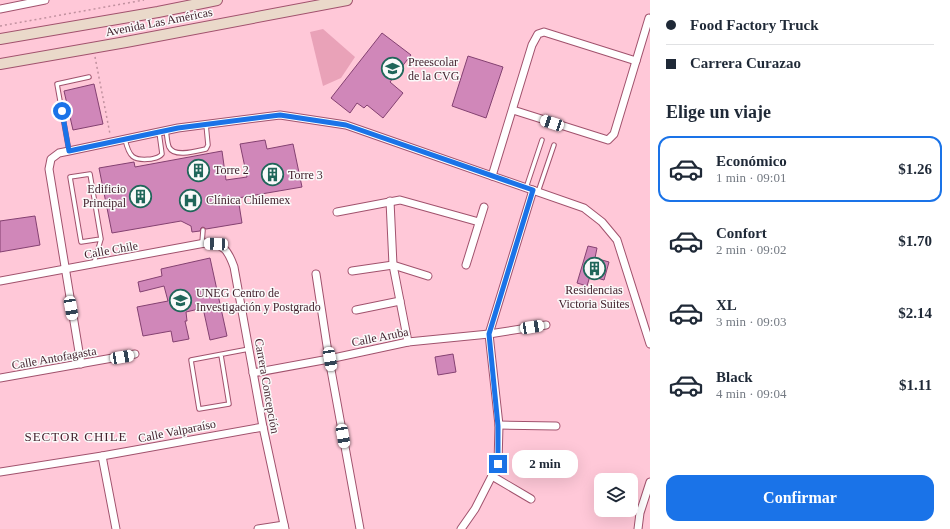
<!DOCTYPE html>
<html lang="es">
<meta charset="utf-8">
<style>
body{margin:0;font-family:"Times New Roman",serif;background:#f2f2f3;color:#1f2937;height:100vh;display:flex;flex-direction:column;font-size:15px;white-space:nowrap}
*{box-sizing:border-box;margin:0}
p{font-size:13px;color:#747a83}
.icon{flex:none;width:22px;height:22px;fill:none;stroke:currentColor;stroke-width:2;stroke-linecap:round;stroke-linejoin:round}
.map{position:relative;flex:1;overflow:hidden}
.details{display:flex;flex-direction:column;background:#fff;width:300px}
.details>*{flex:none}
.guide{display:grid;align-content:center;height:88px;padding:0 16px;background:#fff}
.tools{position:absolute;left:594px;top:473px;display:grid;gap:8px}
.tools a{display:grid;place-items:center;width:44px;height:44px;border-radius:8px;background:#fff;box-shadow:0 4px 16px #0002;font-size:20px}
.end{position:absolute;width:18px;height:18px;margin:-9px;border:5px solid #1a73e8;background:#fff;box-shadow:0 0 0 2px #fff}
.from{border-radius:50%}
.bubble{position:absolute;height:28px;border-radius:12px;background:#fff;box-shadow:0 4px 16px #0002;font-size:13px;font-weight:700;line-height:28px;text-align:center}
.car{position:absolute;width:12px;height:24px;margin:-12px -6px;border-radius:5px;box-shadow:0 0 3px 1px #0007;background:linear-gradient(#fff 24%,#345 0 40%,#fff 0 76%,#345 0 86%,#fff 0)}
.guide b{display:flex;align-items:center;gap:14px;height:38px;font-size:15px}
.guide b+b{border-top:1px solid #e0e1e3}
.guide i{width:10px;height:10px;background:#1f2937}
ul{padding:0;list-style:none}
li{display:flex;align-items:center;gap:12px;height:66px;margin:0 8px 6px;padding:0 8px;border:2px solid transparent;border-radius:12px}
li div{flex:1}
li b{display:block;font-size:15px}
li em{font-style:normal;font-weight:700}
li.selected{border-color:#1a73e8}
li>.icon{width:36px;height:36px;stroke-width:1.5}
h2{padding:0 16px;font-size:18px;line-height:48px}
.button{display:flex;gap:8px;margin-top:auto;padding:8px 16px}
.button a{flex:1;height:46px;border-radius:12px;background:#1a73e8;color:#fff;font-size:16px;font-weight:700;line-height:46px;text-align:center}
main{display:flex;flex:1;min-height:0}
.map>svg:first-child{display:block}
</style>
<main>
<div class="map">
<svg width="650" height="529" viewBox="0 0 650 529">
<rect width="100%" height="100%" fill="#ffc8d8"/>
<polygon fill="#e9a2b8" points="323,29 355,57 341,78 323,86 310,32"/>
<g fill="#d087b9" stroke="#844171">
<polygon points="382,33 411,55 390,82 403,93 383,118 367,105 364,108 357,103 350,113 331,98"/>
<polygon points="468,56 503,67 486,118 452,106"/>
<polygon points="94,84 103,124 73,130 64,91"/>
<polygon points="265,140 267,149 293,144 302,187 238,198 242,223 206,229 203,227 201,228 200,231 192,232 191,226 181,221 112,233 99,168 134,162 135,167 222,151 226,180 247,177 240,144"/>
<polygon points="35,216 40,245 0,252 0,221"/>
<polygon points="588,246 597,248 595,258 609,262 604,280 590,276 587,286 577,283"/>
<polygon points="210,258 227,336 210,340 203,308 186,312 187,321 185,321 189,339 173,342 171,331 143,336 137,307 168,301 164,286 140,292 138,282 162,276 161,269"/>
<polygon points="453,354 456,372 438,375 435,357"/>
</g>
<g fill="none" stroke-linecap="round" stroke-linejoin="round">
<defs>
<g id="lane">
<path d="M166,130c1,5 1,12 3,17 5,11 28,4 37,2l2,-4 -2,-21"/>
<path d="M125,139c4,18 8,22 26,20 5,-1 8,-1 11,-5l-3,-22"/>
<polyline points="69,151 57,84 89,77"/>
<polyline points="526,188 542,140"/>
<polyline points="538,192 554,145"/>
<polyline points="202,243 203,230"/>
<polyline points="94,263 101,239 90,174 70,177 81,242 101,239"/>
<polyline points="221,355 229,404 199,409 191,360 249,349"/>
</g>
<g id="street">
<polyline points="0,9 45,0"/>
<polyline points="513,110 608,140 614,134 649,18"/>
<polyline points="492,176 532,45 538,34 544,32 636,61"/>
<polyline points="390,201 393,265 408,342"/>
<polyline points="337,212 400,200 479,222"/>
<polyline points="466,265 484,207"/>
<polyline points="352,271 393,265 428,276"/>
<polyline points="316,274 329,359 360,529"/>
<path d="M0,281l205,-38c19,1 23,7 29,24l29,160 22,102"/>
<polyline points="356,310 400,301"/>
<polyline points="81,364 49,169 51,159 59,153 69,151 178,128 280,115 346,125 584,208 602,222 617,240 650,344"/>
<polyline points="253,373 329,359 408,342 489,334 546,325"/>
<polyline points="0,378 135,354"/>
<polyline points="499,425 556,426"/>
<polyline points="102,456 116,529"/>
<polyline points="0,472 102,456 263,427"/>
<polyline points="492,476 531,499"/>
<polyline points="258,529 284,525"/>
<polyline points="461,529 475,509 498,464 499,425 489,334 533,190"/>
<polyline points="638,529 640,513 650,482"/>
</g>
<g id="secondary">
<polyline points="0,39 158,12 217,0"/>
<polyline points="0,64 126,42 347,0"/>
</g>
</defs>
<use href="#lane" stroke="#a1526d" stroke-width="5.5"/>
<use href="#street" stroke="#a1526d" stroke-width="9"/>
<use href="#secondary" stroke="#a1526d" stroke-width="12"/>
<g stroke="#c1919f" stroke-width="1.5" stroke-dasharray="2 3" stroke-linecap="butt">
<polyline points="0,26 144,0"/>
<polyline points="95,57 110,134"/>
</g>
<use href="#lane" stroke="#fff" stroke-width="3.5"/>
<use href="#street" stroke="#fff" stroke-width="7"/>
<use href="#secondary" stroke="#ead9ca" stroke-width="10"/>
</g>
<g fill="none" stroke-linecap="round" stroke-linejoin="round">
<polyline stroke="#1a73e8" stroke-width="5" points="62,111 69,151 178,128 280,115 346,125 533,190 489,334 498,426 498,464"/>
</g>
<defs>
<symbol id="school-ring" viewBox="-11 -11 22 22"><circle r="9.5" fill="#fafafa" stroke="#20665a" stroke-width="1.5"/><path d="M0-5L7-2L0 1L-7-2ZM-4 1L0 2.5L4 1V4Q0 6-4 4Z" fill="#20665a"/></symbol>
<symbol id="building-ring" viewBox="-11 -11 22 22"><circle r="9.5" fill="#fafafa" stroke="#20665a" stroke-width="1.5"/><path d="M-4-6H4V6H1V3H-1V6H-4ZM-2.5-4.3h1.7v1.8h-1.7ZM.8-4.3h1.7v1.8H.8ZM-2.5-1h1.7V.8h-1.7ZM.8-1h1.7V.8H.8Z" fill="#20665a"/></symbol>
<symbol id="hospital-ring" viewBox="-11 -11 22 22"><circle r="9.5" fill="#fafafa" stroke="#20665a" stroke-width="1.5"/><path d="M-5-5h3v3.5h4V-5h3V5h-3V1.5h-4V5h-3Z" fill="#20665a"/></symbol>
<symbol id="university-ring" viewBox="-11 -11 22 22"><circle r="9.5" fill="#fafafa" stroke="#20665a" stroke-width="1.5"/><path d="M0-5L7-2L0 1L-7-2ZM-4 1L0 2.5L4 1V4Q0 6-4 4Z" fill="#20665a"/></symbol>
</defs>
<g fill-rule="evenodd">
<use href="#school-ring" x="380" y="56" width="25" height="25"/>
<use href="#building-ring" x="186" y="158" width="25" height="25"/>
<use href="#building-ring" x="260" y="162" width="25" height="25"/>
<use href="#building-ring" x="128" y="184" width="25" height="25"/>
<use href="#hospital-ring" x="178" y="188" width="25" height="25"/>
<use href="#building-ring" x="582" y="256" width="25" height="25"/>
<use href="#university-ring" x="168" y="288" width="25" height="25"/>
</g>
<g text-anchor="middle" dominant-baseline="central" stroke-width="3" stroke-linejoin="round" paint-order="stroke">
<g font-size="12" fill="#3f1d29" stroke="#fafafa">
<text transform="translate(159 22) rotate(-11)">Avenida Las Américas</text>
<text transform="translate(111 250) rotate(-10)">Calle Chile</text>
<text transform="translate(380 337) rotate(-11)">Calle Aruba</text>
<text transform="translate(54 358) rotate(-10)">Calle Antofagasta</text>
<text transform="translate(267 386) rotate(80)">Carrera Concepción</text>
<text transform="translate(177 431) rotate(-11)">Calle Valparaíso</text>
</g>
<g font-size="12" fill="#3f1d29" stroke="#fafafa" text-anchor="start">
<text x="408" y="62">Preescolar<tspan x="408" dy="14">de la CVG</tspan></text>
<text x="214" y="170">Torre 2</text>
<text x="288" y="175">Torre 3</text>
<text x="126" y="189" text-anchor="end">Edificio<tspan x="126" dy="14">Principal</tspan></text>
<text x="206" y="200">Clínica Chilemex</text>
<text x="594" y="290" text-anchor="middle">Residencias<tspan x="594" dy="14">Victoria Suites</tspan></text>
<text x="196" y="293">UNEG Centro de<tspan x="196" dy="14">Investigación y Postgrado</tspan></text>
</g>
<g font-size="13" letter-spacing="1" fill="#3f1d29" stroke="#fafafa">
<text x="76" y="436">SECTOR CHILE</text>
</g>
</g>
</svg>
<div class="tools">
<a><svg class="icon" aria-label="layers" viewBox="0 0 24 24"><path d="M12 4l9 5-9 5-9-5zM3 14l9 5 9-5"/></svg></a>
</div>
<i class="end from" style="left:62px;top:111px"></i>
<i class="end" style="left:498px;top:464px"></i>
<div class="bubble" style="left:512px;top:450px;width:66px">2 min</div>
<i class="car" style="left:552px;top:123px;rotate:288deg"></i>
<i class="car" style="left:216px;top:244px;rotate:272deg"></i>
<i class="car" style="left:71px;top:308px;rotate:170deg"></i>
<i class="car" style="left:532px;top:327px;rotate:81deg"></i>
<i class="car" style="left:122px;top:357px;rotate:80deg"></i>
<i class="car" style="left:330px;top:359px;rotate:170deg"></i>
<i class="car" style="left:343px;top:436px;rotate:170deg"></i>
</div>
<section class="details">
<div class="guide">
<b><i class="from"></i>Food Factory Truck</b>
<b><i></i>Carrera Curazao</b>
</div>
<h2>Elige un viaje</h2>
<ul>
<li class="selected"><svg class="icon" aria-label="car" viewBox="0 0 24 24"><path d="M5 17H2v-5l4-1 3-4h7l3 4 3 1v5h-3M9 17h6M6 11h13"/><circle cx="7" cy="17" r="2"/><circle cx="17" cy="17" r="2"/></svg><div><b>Económico</b><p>1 min · 09:01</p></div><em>$1.26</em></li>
<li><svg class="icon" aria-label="car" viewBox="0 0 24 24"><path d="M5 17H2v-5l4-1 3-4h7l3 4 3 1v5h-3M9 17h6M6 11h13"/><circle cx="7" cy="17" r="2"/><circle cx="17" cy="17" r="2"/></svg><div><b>Confort</b><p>2 min · 09:02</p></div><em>$1.70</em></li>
<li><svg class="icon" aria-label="car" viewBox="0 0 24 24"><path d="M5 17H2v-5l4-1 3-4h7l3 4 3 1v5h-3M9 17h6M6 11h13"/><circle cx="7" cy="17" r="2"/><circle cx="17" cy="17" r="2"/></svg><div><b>XL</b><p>3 min · 09:03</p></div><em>$2.14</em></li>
<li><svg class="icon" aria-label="car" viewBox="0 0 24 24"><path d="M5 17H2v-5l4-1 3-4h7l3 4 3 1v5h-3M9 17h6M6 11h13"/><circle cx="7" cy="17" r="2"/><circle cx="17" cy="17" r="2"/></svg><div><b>Black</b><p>4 min · 09:04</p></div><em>$1.11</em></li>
</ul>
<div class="button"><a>Confirmar</a></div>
</section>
</main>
